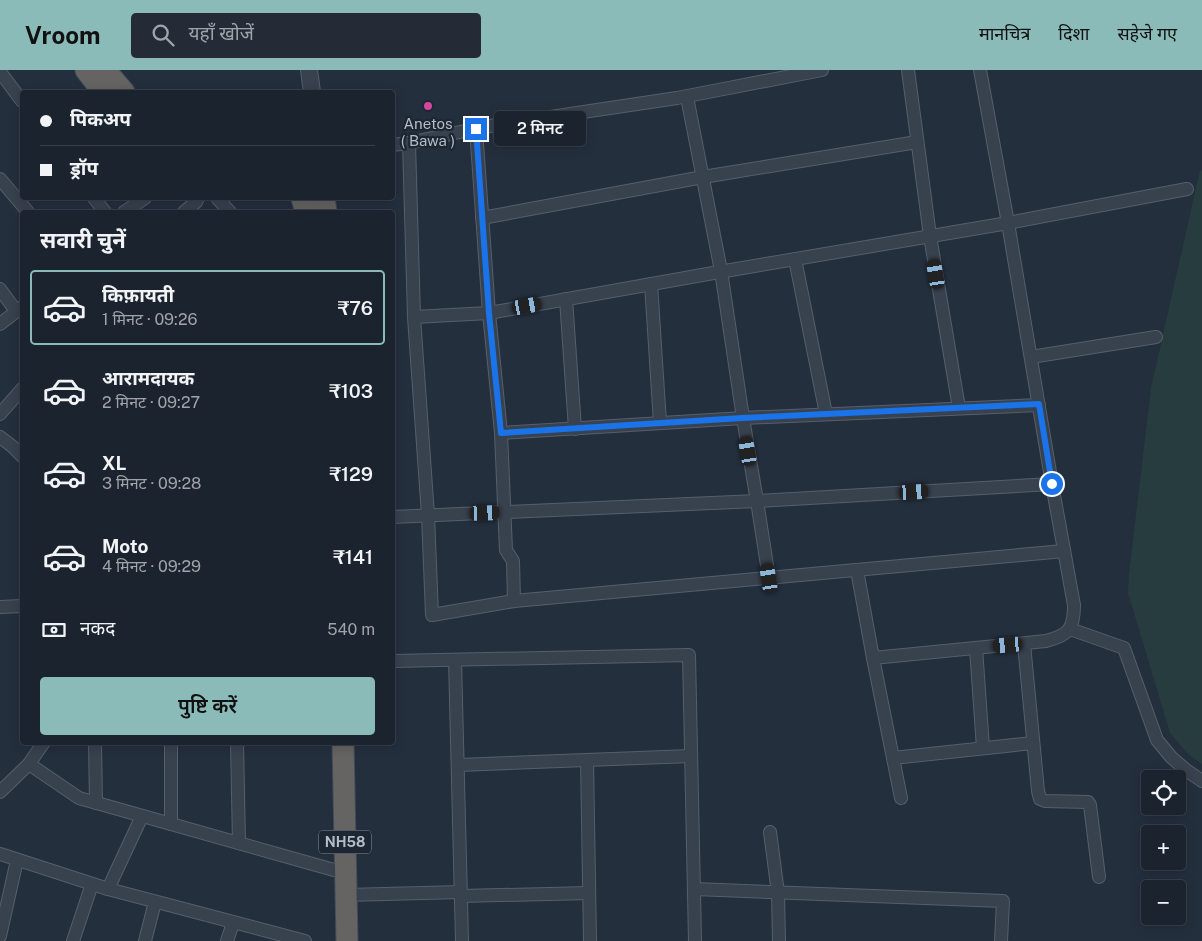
<!DOCTYPE html>
<html lang="hi">
<meta charset="utf-8">
<style>
body{margin:0;font-family:"Public Sans","Noto Sans Devanagari",sans-serif;background:#242b36;color:#f1f3f6;height:100vh;display:flex;flex-direction:column;font-size:19px;white-space:nowrap}
*{box-sizing:border-box;margin:0}
p{font-size:16px;color:#a0a4aa}
.icon{flex:none;width:28px;height:28px;fill:none;stroke:currentColor;stroke-width:2;stroke-linecap:round;stroke-linejoin:round}
.map{position:relative;flex:1;overflow:hidden}
.panel{position:absolute;left:20px;top:140px;width:375px;height:535px;display:flex;flex-direction:column;background:#1b232e;border-radius:5px;box-shadow:0 2px 12px #0003,0 0 0 1px #39404a}
.panel>*{flex:none}
.banner{position:absolute;left:20px;top:20px;width:375px;height:110px;border-radius:5px;box-shadow:0 2px 12px #0003,0 0 0 1px #39404a;display:grid;align-content:center;height:110px;padding:0 20px;background:#1b232e}
.buttons{position:absolute;left:1141px;top:700px;display:grid;gap:10px}
.buttons a{display:grid;place-items:center;width:45px;height:45px;border-radius:5px;background:#1b232e;box-shadow:0 2px 12px #0003,0 0 0 1px #39404a;font-size:25px}
.end{position:absolute;width:22px;height:22px;margin:-11px;border:6px solid #1a73e8;background:#fff;box-shadow:0 0 0 2px #fff}
.from{border-radius:50%}
.bubble{position:absolute;height:35px;border-radius:5px;background:#1b232e;box-shadow:0 2px 12px #0003,0 0 0 1px #39404a;font-size:16px;font-weight:600;line-height:35px;text-align:center}
.car{position:absolute;width:15px;height:30px;margin:-15px -8px;border-radius:6px;box-shadow:0 0 4px 1px #0007;background:linear-gradient(#222 24%,#8ab4d8 0 40%,#222 0 76%,#8ab4d8 0 86%,#222 0)}
.banner b{display:flex;align-items:center;gap:18px;height:48px;font-size:19px}
.banner b+b{border-top:1px solid #39404a}
.banner i{width:12px;height:12px;background:#f1f3f6}
ul{padding:0;list-style:none}
li{display:flex;align-items:center;gap:15px;height:75px;margin:0 10px 8px;padding:0 10px;border:2px solid transparent;border-radius:5px}
li div{flex:1}
li b{display:block;font-size:19px}
li em{font-style:normal;font-weight:600}
li.selected{border-color:#8bbbb9}
li>.icon{width:45px;height:45px;stroke-width:1.5}
h2{padding:0 20px;font-size:22px;line-height:60px}
.pay{display:flex;align-items:center;gap:12px;height:55px;padding:0 20px;font-size:19px}
.pay p{margin-inline-start:auto}
.primary-button{display:flex;gap:10px;margin-top:auto;padding:10px 20px}
.primary-button a{flex:1;height:58px;border-radius:5px;background:#8bbbb9;color:#111;font-size:20px;font-weight:600;line-height:58px;text-align:center}
header{display:flex;align-items:center;gap:30px;box-sizing:border-box;height:70px;padding:0 25px;background:#8bbbb9;color:#111}
header strong{font-size:24px}
nav{display:flex;gap:28px;margin-inline-start:auto;font-size:18px}
.search{width:350px;height:45px;background:#242b36;display:flex;align-items:center;gap:12px;box-sizing:border-box;padding:0 18px;border-radius:5px;color:#a0a4aa;font-size:19px}
.map>svg:first-child{display:block}
</style>
<header>
<strong>Vroom</strong>
<div class="search"><svg class="icon" aria-label="search" viewBox="0 0 24 24"><circle cx="10" cy="10" r="6"/><path d="M15 15l6 6"/></svg>यहाँ खोजें</div>
<nav><a>मानचित्र</a><a>दिशा</a><a>सहेजे गए</a></nav>
</header>
<div class="map">
<svg width="1202" height="871" viewBox="0 0 1202 871">
<rect width="100%" height="100%" fill="#242f3e"/>
<polygon fill="#263c3f" points="1200,100 1202,101 1202,694 1188,684 1170,663 1128,523 1129,504 1151,318"/>
<g fill="none" stroke-linecap="round" stroke-linejoin="round">
<defs>
<g id="minor">
<polyline points="908,0 930,166 959,338"/>
<polyline points="0,2 22,31"/>
<polyline points="687,27 721,201 743,348 757,431 769,508"/>
<polyline points="476,59 489,243 501,363 506,480 513,491 514,531"/>
<polyline points="409,73 414,247 428,445 432,545 514,531 1064,481"/>
<polyline points="392,75 409,73 483,57 677,28 822,0"/>
<polyline points="0,109 28,142"/>
<polyline points="94,128 105,142"/>
<polyline points="217,128 230,142"/>
<polyline points="124,142 145,128"/>
<polyline points="184,142 196,132 198,128"/>
<polyline points="482,148 703,107 917,72"/>
<polyline points="795,189 826,344"/>
<polyline points="651,214 660,353"/>
<polyline points="0,219 16,241"/>
<polyline points="566,229 575,359"/>
<polyline points="414,247 489,243 719,202 1008,153 1187,119"/>
<polyline points="0,254 22,237"/>
<polyline points="1031,287 1156,267"/>
<polyline points="0,344 22,319"/>
<polyline points="501,363 743,348 1039,335"/>
<polyline points="0,367 13,377 22,386"/>
<polyline points="392,447 757,431 1052,414"/>
<polyline points="857,500 873,588 901,728"/>
<polyline points="0,537 22,536"/>
<polyline points="1070,559 1124,578 1157,670 1171,687 1186,700 1202,711"/>
<polyline points="1024,574 1038,721 1040,729 1045,731 1088,732 1090,735 1099,807"/>
<polyline points="976,578 983,678"/>
<path d="M873,588l173,-17c23,-6 28,-12 28,-36l-22,-121 -44,-261 -28,-153"/>
<polyline points="455,590 462,871"/>
<polyline points="392,591 689,585 695,871"/>
<polyline points="95,672 96,733"/>
<polyline points="237,672 239,773"/>
<polyline points="893,688 1033,673"/>
<polyline points="587,690 590,871"/>
<polyline points="29,694 79,728 334,800"/>
<polyline points="458,695 691,686"/>
<polyline points="0,722 29,694 44,672"/>
<polyline points="171,754 171,672"/>
<polyline points="770,762 778,823 779,871"/>
<polyline points="0,784 108,819 305,871"/>
<polyline points="108,819 142,746"/>
<polyline points="694,819 1003,831 1001,871"/>
<polyline points="346,825 461,822"/>
<polyline points="461,826 589,823"/>
<polyline points="0,866 17,790"/>
<polyline points="73,871 92,814"/>
<polyline points="145,871 155,832"/>
<polyline points="227,871 233,853"/>
</g>
<polyline id="tertiary" points="309,0 312,22"/>
<g id="trunk">
<polyline points="86,0 103,22"/>
<polyline points="105,0 124,22"/>
<polyline points="302,128 306,142"/>
<polyline points="324,128 326,142"/>
<polyline points="343,672 347,871"/>
</g>
</defs>
<use href="#minor" stroke="#565f6c" stroke-width="14"/>
<use href="#tertiary" stroke="#565f6c" stroke-width="18"/>
<use href="#trunk" stroke="#434c59" stroke-width="23"/>
<use href="#minor" stroke="#38414e" stroke-width="12"/>
<use href="#tertiary" stroke="#38414e" stroke-width="16"/>
<use href="#trunk" stroke="#656462" stroke-width="21"/>
</g>
<g fill="none" stroke-linecap="round" stroke-linejoin="round">
<polyline stroke="#1a73e8" stroke-width="6" points="476,59 489,243 501,363 742,348 1039,334 1052,414"/>
</g>
<circle fill="#d1479c" stroke="#1d2633" stroke-width="2" cx="428" cy="36" r="5"/>
<g text-anchor="middle" dominant-baseline="central" stroke-width="4.5" stroke-linejoin="round" paint-order="stroke">
<rect fill="#1d2633" stroke="#878f9c" stroke-width="1" x="319" y="760.5" width="52" height="23" rx="4"/>
<g font-size="14" font-weight="bold" fill="#b4bcc9">
<text x="345" y="772">NH58</text>
</g>
<g font-size="15" fill="#b4bcc9" stroke="#1d2633">
<text x="428" y="53">Anetos<tspan x="428" dy="17">( Bawa )</tspan></text>
</g>
</g>
</svg>
<div class="buttons">
<a><svg class="icon" aria-label="locate" viewBox="0 0 24 24"><circle cx="12" cy="12" r="6"/><path d="M12 2v4M12 18v4M2 12h4M18 12h4"/></svg></a>
<a>+</a>
<a>−</a>
</div>
<i class="end from" style="left:1052px;top:414px"></i>
<i class="end" style="left:476px;top:59px"></i>
<div class="bubble" style="left:494px;top:41px;width:92px">2 मिनट</div>
<i class="car" style="left:936px;top:204px;rotate:350deg"></i>
<i class="car" style="left:527px;top:236px;rotate:80deg"></i>
<i class="car" style="left:748px;top:381px;rotate:350deg"></i>
<i class="car" style="left:914px;top:422px;rotate:87deg"></i>
<i class="car" style="left:485px;top:443px;rotate:88deg"></i>
<i class="car" style="left:769px;top:508px;rotate:351deg"></i>
<i class="car" style="left:1008px;top:575px;rotate:265deg"></i>
<div class="banner">
<b><i class="from"></i>पिकअप</b>
<b><i></i>ड्रॉप</b>
</div>
<section class="panel">
<h2>सवारी चुनें</h2>
<ul>
<li class="selected"><svg class="icon" aria-label="car" viewBox="0 0 24 24"><path d="M5 17H2v-5l4-1 3-4h7l3 4 3 1v5h-3M9 17h6M6 11h13"/><circle cx="7" cy="17" r="2"/><circle cx="17" cy="17" r="2"/></svg><div><b>किफ़ायती</b><p>1 मिनट · 09:26</p></div><em>₹76</em></li>
<li><svg class="icon" aria-label="car" viewBox="0 0 24 24"><path d="M5 17H2v-5l4-1 3-4h7l3 4 3 1v5h-3M9 17h6M6 11h13"/><circle cx="7" cy="17" r="2"/><circle cx="17" cy="17" r="2"/></svg><div><b>आरामदायक</b><p>2 मिनट · 09:27</p></div><em>₹103</em></li>
<li><svg class="icon" aria-label="car" viewBox="0 0 24 24"><path d="M5 17H2v-5l4-1 3-4h7l3 4 3 1v5h-3M9 17h6M6 11h13"/><circle cx="7" cy="17" r="2"/><circle cx="17" cy="17" r="2"/></svg><div><b>XL</b><p>3 मिनट · 09:28</p></div><em>₹129</em></li>
<li><svg class="icon" aria-label="car" viewBox="0 0 24 24"><path d="M5 17H2v-5l4-1 3-4h7l3 4 3 1v5h-3M9 17h6M6 11h13"/><circle cx="7" cy="17" r="2"/><circle cx="17" cy="17" r="2"/></svg><div><b>Moto</b><p>4 मिनट · 09:29</p></div><em>₹141</em></li>
</ul>
<div class="pay"><svg class="icon" aria-label="cash" viewBox="0 0 24 24"><path d="M3 7h18v10H3z"/><circle cx="12" cy="12" r="2"/></svg>नकद<p>540 m</p></div>
<div class="primary-button"><a>पुष्टि करें</a></div>
</section>
</div>
